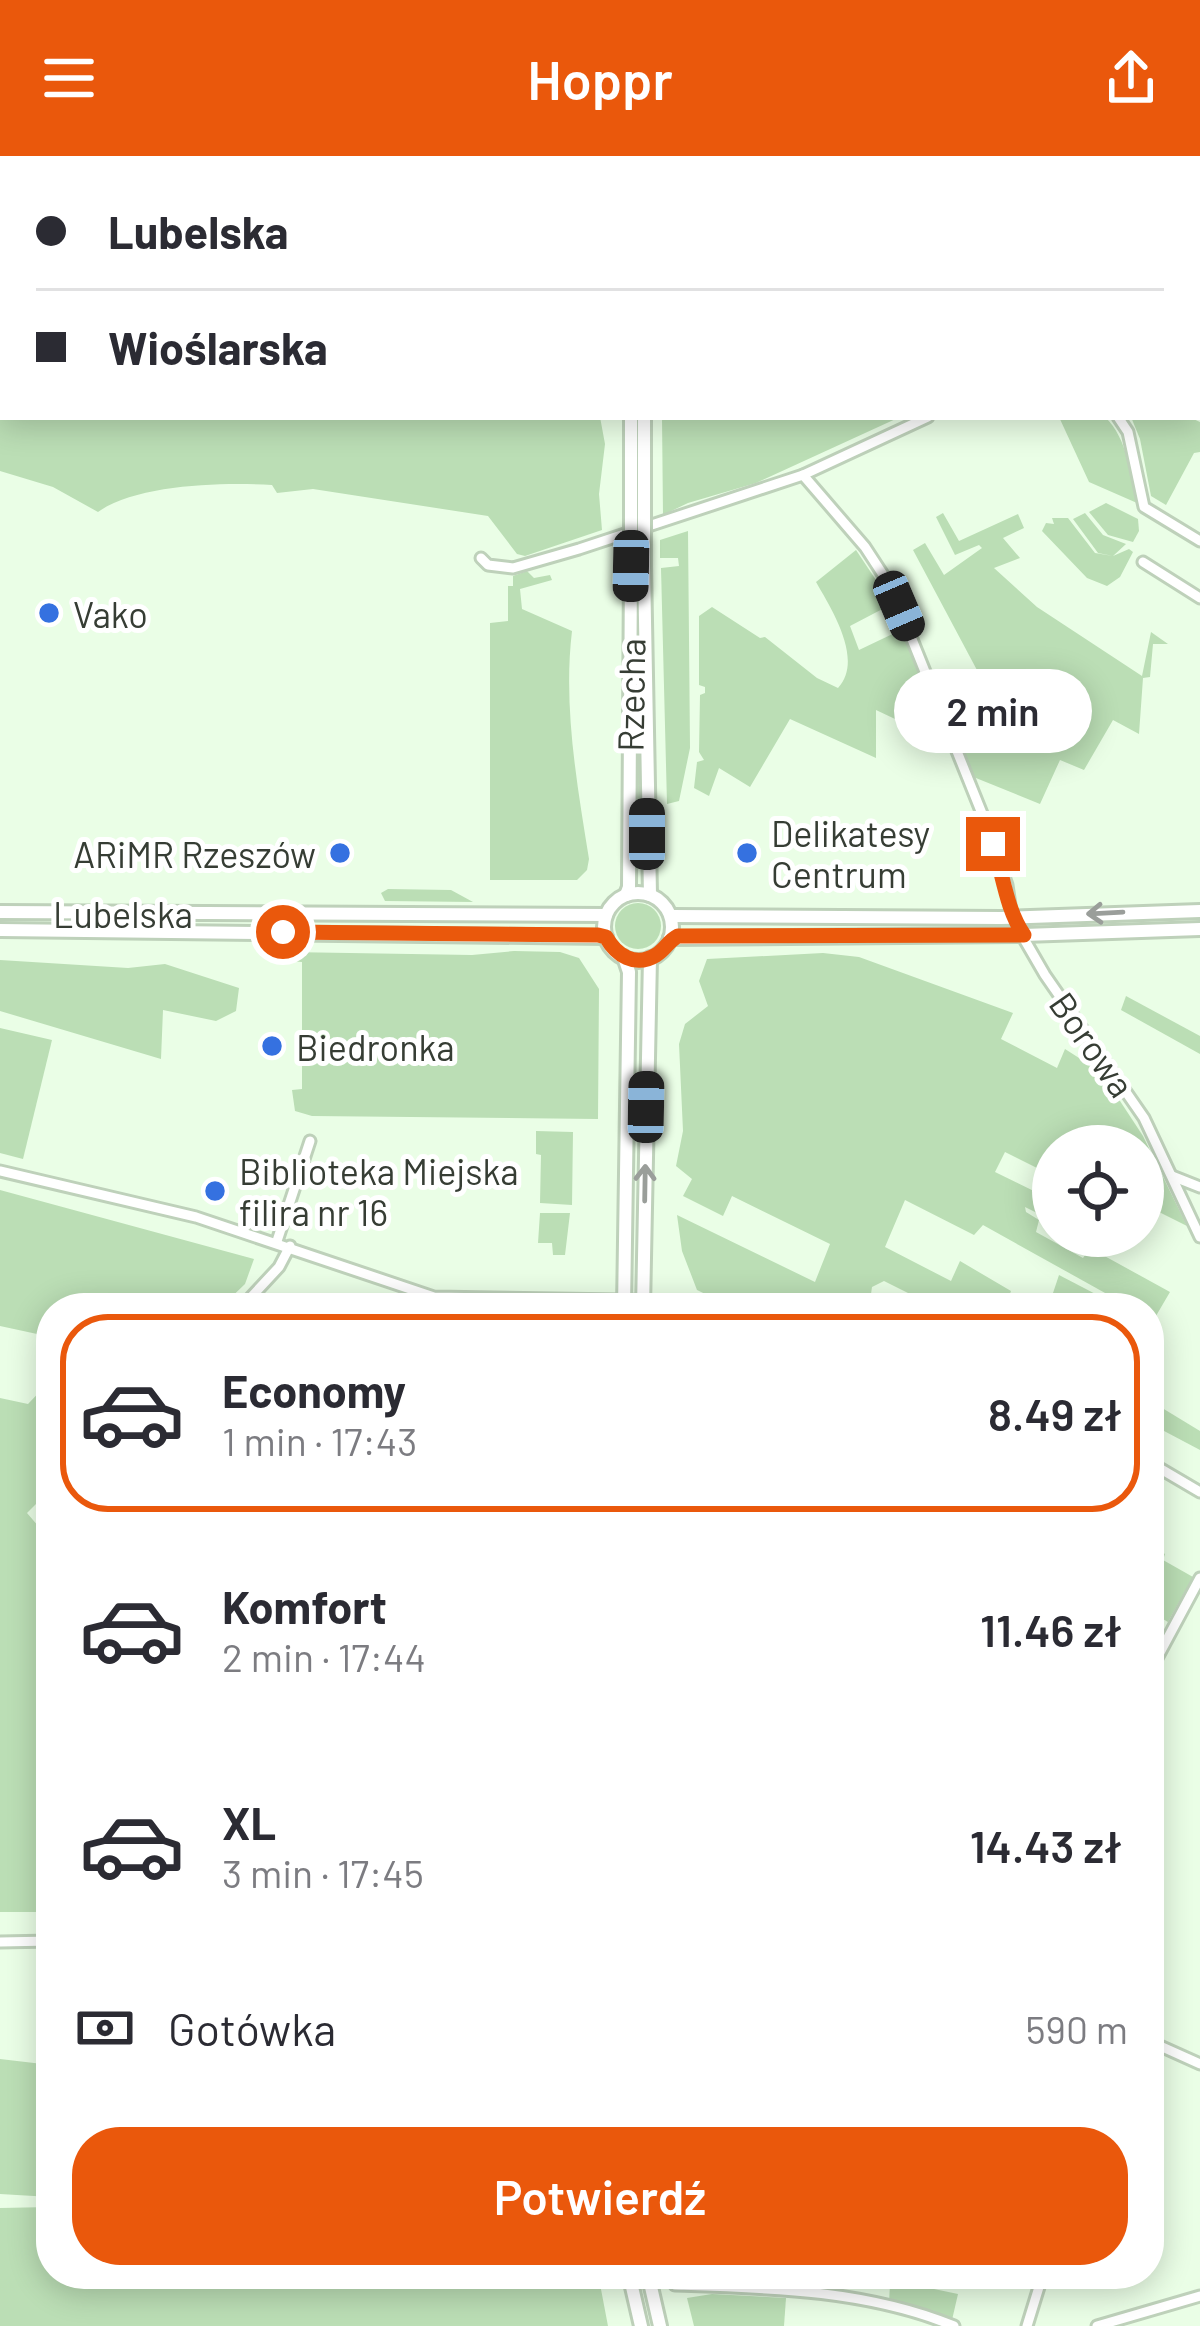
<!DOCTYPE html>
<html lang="pl">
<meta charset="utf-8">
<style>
body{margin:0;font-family:Barlow,sans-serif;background:#f7f7f7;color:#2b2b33;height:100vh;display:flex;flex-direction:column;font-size:45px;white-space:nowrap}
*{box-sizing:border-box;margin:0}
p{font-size:39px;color:#7c7c81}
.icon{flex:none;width:66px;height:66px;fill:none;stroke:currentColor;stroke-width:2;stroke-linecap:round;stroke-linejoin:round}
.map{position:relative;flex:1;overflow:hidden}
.drawer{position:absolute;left:36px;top:1137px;width:1128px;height:996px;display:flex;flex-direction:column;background:#fff;border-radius:48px;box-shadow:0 6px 30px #0003}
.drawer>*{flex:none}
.banner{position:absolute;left:0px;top:0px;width:1200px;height:264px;box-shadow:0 6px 30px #0003;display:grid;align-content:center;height:264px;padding:0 36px;background:#fff}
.tools{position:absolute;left:1032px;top:969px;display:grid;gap:24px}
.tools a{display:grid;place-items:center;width:132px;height:132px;border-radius:50%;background:#fff;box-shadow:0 6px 30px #0003;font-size:60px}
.end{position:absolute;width:54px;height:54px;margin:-27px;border:15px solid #ea580c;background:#fff;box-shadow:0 0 0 6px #fff}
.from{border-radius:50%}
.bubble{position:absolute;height:84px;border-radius:42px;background:#fff;box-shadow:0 6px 30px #0003;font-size:39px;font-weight:600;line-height:84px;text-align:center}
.car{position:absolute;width:36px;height:72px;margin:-36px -18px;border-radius:15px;box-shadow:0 0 9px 3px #0007;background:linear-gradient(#222 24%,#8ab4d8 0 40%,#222 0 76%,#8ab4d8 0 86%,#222 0)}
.banner b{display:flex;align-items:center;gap:42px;height:114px;font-size:45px}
.banner b+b{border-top:3px solid #e1e1e2}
.banner i{width:30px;height:30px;background:#2b2b33}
ul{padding:21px 0 0;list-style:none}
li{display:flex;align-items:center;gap:36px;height:198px;margin:0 24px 18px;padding:0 12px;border:6px solid transparent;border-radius:48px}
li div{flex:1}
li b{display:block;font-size:45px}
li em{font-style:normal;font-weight:600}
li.selected{border-color:#ea580c}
li>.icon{width:108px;height:108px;stroke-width:1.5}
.pay{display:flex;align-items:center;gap:30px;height:132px;padding:0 36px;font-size:45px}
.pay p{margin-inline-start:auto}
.button{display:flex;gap:24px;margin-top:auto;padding:24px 36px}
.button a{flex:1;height:138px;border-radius:48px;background:#ea580c;color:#fff;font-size:48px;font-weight:600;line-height:138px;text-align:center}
header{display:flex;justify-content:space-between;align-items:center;height:156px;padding:0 36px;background:#ea580c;color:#fff;font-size:54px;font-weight:600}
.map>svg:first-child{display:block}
</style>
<header><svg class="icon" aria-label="menu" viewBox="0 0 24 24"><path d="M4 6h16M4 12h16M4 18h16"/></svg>Hoppr<svg class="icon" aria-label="share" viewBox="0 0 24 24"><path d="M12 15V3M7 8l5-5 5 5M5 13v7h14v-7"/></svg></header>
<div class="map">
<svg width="1200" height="2170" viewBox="0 0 1200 2170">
<rect width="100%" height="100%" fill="#eafee6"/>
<g fill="#bbdeb5">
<polygon points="659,0 1047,0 659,3"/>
<path d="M0,168l3,93h597l5,27 -6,50 3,36 -77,26 -8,-2 -29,-38 -175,-27 -36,4 -5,-8c-48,-3 -135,-1 -174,27l-45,-25 -53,-16z"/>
<polygon points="662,261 900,261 756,327 688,347 663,359"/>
<path d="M1059,261h46c23,22 25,57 32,86l-48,-21z"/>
<polygon points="1131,261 1189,261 1200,266 1200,296 1194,297 1166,349 1151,340 1140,283"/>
<polygon points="1106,347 1138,363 1139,375 1133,386 1108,379 1089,356"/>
<polygon points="943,357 959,385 1018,358 1024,372 1003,382 1020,402 994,412 1037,451 1142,520 1151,476 1168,488 1153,488 1150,521 1143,522 1139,578 1113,564 1084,614 1060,604 1040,648 971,620 957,579 991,576 1007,585 1023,555 986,531 913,394 925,387 944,419 982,392 979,389 955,399 936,361"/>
<polygon points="1085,357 1103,379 1126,388 1113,400 1129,393 1133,396 1120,421 1107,430 1087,422 1042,375 1046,367 1054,368 1052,362 1068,362 1095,397 1113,400 1098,397 1073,363"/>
<polygon points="688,375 690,592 679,645 667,648 661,412 679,410 678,402 660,402 660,384"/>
<path d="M856,394l36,54 -42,22 9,24 44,-21 47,116 -74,-35v48l-86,-39 -40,68 -31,-19 -10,28 -15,-8 3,-26 7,-2 -5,-8 1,-57 5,-2v-6l-6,-2v-69l13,-9 48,31 5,-1 52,41 21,10c26,-28 -6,-78 -22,-106z"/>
<polygon points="637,404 639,404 642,710 634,710"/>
<path d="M527,415l7,7 16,-3 2,5 -32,9 2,20 50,22c-9,75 5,153 17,228l-2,11 -10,10h-87v-257l18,-2v-35h5v-10z"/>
<polygon points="388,733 451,734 473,746 385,745 381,737"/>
<circle cx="638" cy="770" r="23"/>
<polygon points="514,795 560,796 579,802 599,833 598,963 312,960 295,955 292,934 302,933 302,806 289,805 288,796 472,799"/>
<polygon points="823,797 859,801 1013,857 1001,883 1057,912 1065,893 1101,916 1143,980 1187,1070 1143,1048 1143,990 1053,990 1053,1020 1005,996 995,1016 1042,1039 1050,1024 1053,1025 1053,1065 1025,1051 1026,1056 1039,1064 1036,1076 1083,1102 1090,1092 1170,1136 1153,1165 1149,1163 1149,1152 1132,1152 983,1069 974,1079 905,1044 885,1091 951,1125 960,1105 1011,1135 1005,1152 938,1152 884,1125 872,1131 871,1138 891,1137 920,1152 734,1152 697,1134 682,1095 677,1059 815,1126 830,1088 732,1040 723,1060 683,1040 692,1023 676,1010 683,975 679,888 685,868 708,850 699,825 707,803"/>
<polygon points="0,804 128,812 165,808 239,832 236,855 216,865 163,854 161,903 0,855"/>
<polygon points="1126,840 1200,880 1200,898 1121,854"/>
<polygon points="0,872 52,884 23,1003 0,997"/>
<polygon points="536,975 573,976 572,1049 540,1047 541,999 536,998"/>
<polygon points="0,1034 254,1103 245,1128 220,1152 51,1152 51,1181 0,1170"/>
<polygon points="540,1057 570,1057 565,1099 553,1099 552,1087 538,1087"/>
<polygon points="1059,1119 1107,1144 1102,1152 1049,1149"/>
<polygon points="51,1224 51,1333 27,1357 51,1385 51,1756 0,1756 0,1242 28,1248"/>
<polygon points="1149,1244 1200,1275 1200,1294 1149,1267"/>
<polygon points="1149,1388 1165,1398 1163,1404 1193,1421 1168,1466 1149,1455"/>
<polygon points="0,1903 51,1909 51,2041 0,2038"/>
<polygon points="51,2051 51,2118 570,2118 595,2123 600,2128 608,2170 0,2170 0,2052"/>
<polygon points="885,2118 914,2118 915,2129 958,2138 952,2164 889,2147 890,2128"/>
<polygon points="712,2138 786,2142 784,2170 694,2170 687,2142"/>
</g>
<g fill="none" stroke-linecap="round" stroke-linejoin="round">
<defs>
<g id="street">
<polyline points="1197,252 1200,254"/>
<polyline points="1118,261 1128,276 1144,351 1200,385"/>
<polyline points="803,319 865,391 891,431 983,660 1007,729 1012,762 1045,819 1144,962 1200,1081"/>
<polyline points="481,402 488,409 513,412 579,393 803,319 928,261"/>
<polyline points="1143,406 1200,442"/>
<polyline points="0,1015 196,1061 434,1141 685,1145 684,1152"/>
<polyline points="1172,1020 1200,1031"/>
<polyline points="277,1085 310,985"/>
<polyline points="241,1152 279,1111 290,1090"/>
<polyline points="1149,1306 1200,1336"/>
<polyline points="1149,1517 1200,1422"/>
<polyline points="0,1786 51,1785"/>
<polyline points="1149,1885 1200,1908"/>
<path d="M673,2118l2,11c94,3 192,5 279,41"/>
<polyline points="1027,2170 1043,2118"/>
<polyline points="1097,2170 1200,2140"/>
</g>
<g id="secondary">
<polyline points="631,0 631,3"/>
<polyline points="644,0 644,3"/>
<polyline points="644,410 650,739"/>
<circle cx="638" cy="771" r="34"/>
<polyline points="626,739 629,731 631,410"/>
<polyline points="0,756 606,759"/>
<polyline points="671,760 1001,762 1200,755"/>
<polyline points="0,774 606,781"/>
<polyline points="670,782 1024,779 1200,773"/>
<polyline points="624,1152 629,816 624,801"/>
<polyline points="643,1152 650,802"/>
<polyline points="629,2118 641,2170"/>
<polyline points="648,2118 660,2170"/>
</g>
</defs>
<use href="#street" stroke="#bed1ba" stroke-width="15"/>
<use href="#secondary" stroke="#bed1ba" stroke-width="18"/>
<use href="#street" stroke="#fff" stroke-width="9"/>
<use href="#secondary" stroke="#fff" stroke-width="12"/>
<defs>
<g id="secondary-bridge">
<polyline points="631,261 631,410"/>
<polyline points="644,261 644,410"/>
</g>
</defs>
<use href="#secondary-bridge" stroke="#bed1ba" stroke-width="18" stroke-linecap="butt"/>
<use href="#secondary-bridge" stroke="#fff" stroke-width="12"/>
</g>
<defs><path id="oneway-shaft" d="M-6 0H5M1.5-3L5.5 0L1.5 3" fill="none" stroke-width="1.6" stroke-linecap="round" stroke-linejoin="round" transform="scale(3)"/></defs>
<g stroke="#9a9e9a">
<use href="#oneway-shaft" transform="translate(1105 757) rotate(177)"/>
<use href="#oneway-shaft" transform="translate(645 1027) rotate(-89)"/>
</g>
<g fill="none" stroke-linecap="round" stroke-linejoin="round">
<path stroke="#ea580c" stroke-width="15" d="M283,776l315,3 8,2c10,18 29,31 50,18 10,-6 12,-14 22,-19l346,-1c-18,-26 -21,-61 -31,-91"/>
</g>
<g fill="#3571e0" stroke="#fff" stroke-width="4.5">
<circle cx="49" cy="457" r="12"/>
<circle cx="340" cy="697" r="12"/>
<circle cx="747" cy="697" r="12"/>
<circle cx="272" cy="890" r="12"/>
<circle cx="215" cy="1035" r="12"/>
</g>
<g text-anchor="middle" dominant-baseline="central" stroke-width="10" stroke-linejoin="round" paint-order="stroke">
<g font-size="36" fill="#363d34" stroke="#fff" text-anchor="start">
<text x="73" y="457">Vako</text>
<text x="771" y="676">Delikatesy<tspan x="771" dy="41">Centrum</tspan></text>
<text x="316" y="697" text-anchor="end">ARiMR Rzeszów</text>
<text x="296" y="890">Biedronka</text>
<text x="239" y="1014">Biblioteka Miejska<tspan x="239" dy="41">filira nr 16</tspan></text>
</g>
<g font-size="36" fill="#363d34" stroke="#fff">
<text transform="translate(630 539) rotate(-89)">Rzecha</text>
<text x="123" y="757">Lubelska</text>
<text transform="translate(1093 888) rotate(55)">Borowa</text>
</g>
</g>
</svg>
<div class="tools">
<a><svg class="icon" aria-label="locate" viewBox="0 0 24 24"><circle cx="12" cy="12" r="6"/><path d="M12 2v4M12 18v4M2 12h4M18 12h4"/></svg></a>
</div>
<i class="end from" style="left:283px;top:776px"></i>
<i class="end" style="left:993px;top:688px"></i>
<div class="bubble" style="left:894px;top:513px;width:198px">2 min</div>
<i class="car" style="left:631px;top:410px;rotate:181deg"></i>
<i class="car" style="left:899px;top:450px;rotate:157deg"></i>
<i class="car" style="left:647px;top:678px;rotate:0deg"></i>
<i class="car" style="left:646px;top:951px;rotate:1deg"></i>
<div class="banner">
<b><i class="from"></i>Lubelska</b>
<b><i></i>Wioślarska</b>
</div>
<section class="drawer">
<ul>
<li class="selected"><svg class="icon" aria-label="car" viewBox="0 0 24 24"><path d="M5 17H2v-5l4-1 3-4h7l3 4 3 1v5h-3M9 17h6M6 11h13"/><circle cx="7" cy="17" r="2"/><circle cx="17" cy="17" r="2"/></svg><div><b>Economy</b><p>1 min · 17:43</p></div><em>8.49 zł</em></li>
<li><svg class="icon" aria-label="car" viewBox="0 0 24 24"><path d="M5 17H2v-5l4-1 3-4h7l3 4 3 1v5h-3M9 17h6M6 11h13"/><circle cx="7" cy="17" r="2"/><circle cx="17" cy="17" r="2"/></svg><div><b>Komfort</b><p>2 min · 17:44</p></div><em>11.46 zł</em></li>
<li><svg class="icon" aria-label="car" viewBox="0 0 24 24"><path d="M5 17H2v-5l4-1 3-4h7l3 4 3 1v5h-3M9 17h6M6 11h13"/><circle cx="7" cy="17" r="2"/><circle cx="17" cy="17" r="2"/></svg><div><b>XL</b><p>3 min · 17:45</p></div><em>14.43 zł</em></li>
</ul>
<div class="pay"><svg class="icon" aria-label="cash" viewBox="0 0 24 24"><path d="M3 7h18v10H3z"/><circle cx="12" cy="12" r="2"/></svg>Gotówka<p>590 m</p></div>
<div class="button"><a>Potwierdź</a></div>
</section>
</div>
